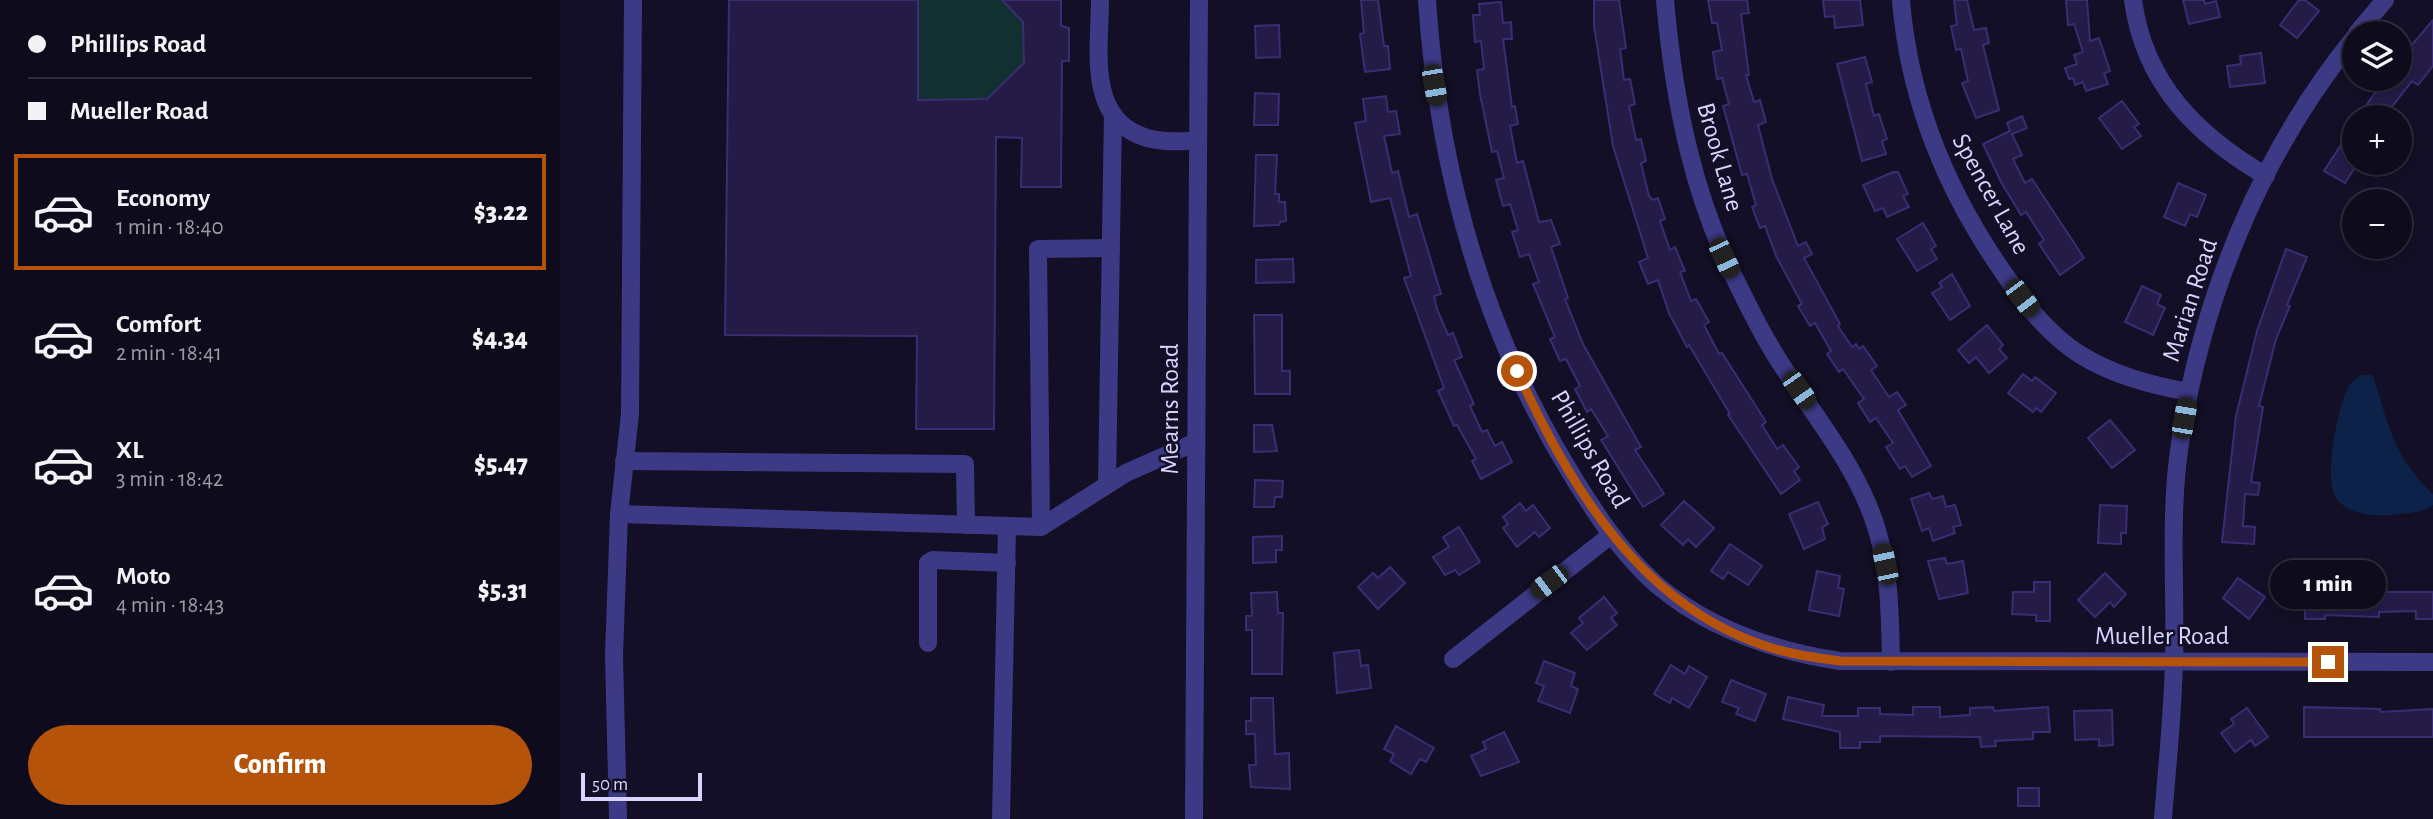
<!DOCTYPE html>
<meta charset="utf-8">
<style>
body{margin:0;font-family:"Alegreya Sans",sans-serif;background:#1c1929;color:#f1f3f6;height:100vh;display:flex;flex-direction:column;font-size:26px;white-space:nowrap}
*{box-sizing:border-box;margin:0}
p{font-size:23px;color:#9b9ba3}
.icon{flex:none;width:38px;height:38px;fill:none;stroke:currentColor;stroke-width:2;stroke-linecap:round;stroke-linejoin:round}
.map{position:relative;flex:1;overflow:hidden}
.details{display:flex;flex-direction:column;background:#0e0b1c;width:560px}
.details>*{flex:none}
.banner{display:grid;align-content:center;height:154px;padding:0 28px;background:#0e0b1c}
.tools{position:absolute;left:1782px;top:21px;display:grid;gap:14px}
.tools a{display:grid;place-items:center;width:70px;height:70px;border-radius:50%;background:#0e0b1c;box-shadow:0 4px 10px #0003,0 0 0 2px #2e2b3b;font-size:35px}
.scale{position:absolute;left:21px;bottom:18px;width:121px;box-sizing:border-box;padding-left:7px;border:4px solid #d9d4ff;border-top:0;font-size:19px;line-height:24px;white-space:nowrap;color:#d9d4ff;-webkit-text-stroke:5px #130f26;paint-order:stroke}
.end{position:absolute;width:32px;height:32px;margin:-16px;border:9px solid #b45309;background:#fff;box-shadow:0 0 0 4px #fff}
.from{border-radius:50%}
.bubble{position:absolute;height:49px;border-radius:24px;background:#0e0b1c;box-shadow:0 4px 10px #0003,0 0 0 2px #2e2b3b;font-size:23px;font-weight:800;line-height:49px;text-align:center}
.car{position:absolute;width:21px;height:42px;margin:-21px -10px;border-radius:9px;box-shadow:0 0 5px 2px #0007;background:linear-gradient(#222 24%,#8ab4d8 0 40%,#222 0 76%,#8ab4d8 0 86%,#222 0)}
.banner b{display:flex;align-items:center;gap:24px;height:66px;font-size:26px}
.banner b+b{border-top:2px solid #2e2b3b}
.banner i{width:18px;height:18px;background:#f1f3f6}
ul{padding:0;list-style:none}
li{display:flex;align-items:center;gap:21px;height:116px;margin:0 14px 10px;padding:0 14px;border:4px solid transparent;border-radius:0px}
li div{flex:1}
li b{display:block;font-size:26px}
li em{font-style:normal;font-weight:800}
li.on{border-color:#b45309}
li>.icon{width:63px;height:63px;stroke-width:1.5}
.button{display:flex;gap:14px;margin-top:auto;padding:14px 28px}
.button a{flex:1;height:80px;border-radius:42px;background:#b45309;color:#fff;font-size:28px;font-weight:800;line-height:80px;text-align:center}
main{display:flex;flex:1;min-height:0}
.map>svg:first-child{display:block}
</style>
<main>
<section class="details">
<div class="banner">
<b><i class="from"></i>Phillips Road</b>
<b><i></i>Mueller Road</b>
</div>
<ul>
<li class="on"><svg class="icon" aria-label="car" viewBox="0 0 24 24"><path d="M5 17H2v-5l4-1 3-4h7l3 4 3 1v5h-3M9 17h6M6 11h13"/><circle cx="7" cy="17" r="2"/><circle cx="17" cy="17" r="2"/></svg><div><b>Economy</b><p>1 min · 18:40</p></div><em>$3.22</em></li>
<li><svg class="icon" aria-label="car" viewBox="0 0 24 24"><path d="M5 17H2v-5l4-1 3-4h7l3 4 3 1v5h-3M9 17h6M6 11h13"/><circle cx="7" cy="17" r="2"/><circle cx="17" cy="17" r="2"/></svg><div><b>Comfort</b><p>2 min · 18:41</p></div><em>$4.34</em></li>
<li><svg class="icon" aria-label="car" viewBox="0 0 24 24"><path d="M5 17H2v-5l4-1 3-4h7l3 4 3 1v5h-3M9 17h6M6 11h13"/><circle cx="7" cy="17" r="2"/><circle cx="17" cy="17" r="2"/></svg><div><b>XL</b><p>3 min · 18:42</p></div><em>$5.47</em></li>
<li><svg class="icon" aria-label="car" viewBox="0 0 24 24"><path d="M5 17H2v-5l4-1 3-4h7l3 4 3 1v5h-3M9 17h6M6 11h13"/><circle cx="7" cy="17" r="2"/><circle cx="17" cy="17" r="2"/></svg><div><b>Moto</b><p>4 min · 18:43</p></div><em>$5.31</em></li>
</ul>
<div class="button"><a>Confirm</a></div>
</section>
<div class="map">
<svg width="1873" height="819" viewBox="0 0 1873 819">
<rect width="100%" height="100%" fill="#130f26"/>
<polygon fill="#12302f" points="358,0 442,0 463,22 464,63 427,99 358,100"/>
<path fill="#0c2248" d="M1801,375h12c15,49 21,83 60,119v11c-13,9 -27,8 -42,10 -19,1 -43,0 -55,-17 -13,-19 2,-93 13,-112 2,-4 8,-8 12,-11z"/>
<g fill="#241b47" stroke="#3b2d73" stroke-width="2">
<polygon points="169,0 358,0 358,100 427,99 464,63 463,22 442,0 501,0 501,26 509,28 509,61 502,61 501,187 461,187 462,138 436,137 434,429 356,429 357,336 165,335"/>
<polygon points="801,0 818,0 824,46 828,46 830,69 805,72 800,34 804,33"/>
<polygon points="1034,0 1059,0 1066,48 1060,49 1064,80 1070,79 1075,104 1069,106 1076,140 1081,139 1086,161 1081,163 1089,196 1093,200 1098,198 1105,219 1100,221 1110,250 1115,247 1125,271 1120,272 1131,301 1136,299 1149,322 1144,325 1159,354 1162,353 1206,422 1202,425 1217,449 1223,445 1239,467 1234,471 1240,480 1221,494 1168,415 1170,414 1129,345 1127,347 1109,313 1098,280 1088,284 1079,262 1088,258 1053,146 1034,26"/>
<polygon points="1148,0 1187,0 1189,13 1181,14 1189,75 1186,75 1194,102 1200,100 1206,122 1198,125 1212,179 1238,246 1246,242 1252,254 1244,258 1280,324 1278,326 1292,347 1296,344 1299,349 1303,346 1317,366 1311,370 1329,397 1337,392 1346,405 1338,410 1371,466 1352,477 1345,466 1340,469 1326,447 1333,443 1316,418 1310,422 1298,403 1304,399 1283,369 1279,372 1267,354 1271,351 1255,323 1250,326 1238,306 1242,304 1216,256 1205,226 1200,228 1192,207 1196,205 1187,174 1182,175 1163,106 1169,104 1162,78 1157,79 1153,52 1162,50 1157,23 1152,23"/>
<polygon points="1263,0 1300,0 1303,25 1275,28 1274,16 1265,17"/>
<polygon points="1394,0 1407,0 1414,30 1426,28 1429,43 1423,45 1439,110 1416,118 1402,83 1408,81 1401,49 1396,50 1391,26 1397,25"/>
<polygon points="1506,0 1527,0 1530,41 1539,38 1550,71 1544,73 1548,84 1526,91 1523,82 1515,85 1513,78 1509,79 1505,68 1517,64 1514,55 1523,52 1514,24 1508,25"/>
<polygon points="1623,0 1644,0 1645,4 1656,1 1660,17 1629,24"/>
<polygon points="1739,0 1745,0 1759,11 1737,38 1720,25"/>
<polygon points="941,2 943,23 951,22 952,39 943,39 952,107 955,106 958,124 950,126 957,163 963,161 979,222 991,220 1000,244 991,247 1008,298 1005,299 1023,344 1081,447 1075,450 1104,494 1083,507 1041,440 1048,436 1031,409 1027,412 1015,389 1020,386 1006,359 1000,361 990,339 995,337 973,284 979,282 969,254 960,257 952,232 958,230 950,204 943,206 936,180 944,178 937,151 932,152 920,94 917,70 924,69 921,41 915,42 913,15 920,15 919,4"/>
<polygon points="1873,20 1873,66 1858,85 1852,81 1824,117 1798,117 1825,79 1839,79 1839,60"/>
<polygon points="719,25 720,57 696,58 695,26"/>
<polygon points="1701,53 1705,83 1670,87 1667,66 1681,64 1680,56"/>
<polygon points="1305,57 1312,82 1306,84 1314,116 1319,114 1327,139 1322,141 1326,154 1302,161 1277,64"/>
<polygon points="695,93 719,94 718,125 694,125"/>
<polygon points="826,96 828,112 836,111 840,134 824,136 832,173 838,171 849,217 857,214 881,294 874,296 877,309 888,335 893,333 902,357 894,360 914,404 910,406 922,432 927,430 935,446 942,442 952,462 921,479 912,461 916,459 897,425 894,426 878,391 884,388 844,278 851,276 830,198 811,202 795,123 806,121 803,99"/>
<polygon points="1562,101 1579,124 1574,127 1581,136 1562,149 1539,118"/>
<polygon points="1462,116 1467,128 1452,134 1462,155 1453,159 1465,183 1472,179 1524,258 1500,275 1479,244 1484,240 1466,212 1461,215 1441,182 1423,144 1450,131 1447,123"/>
<polygon points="1794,125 1794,169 1785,183 1764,171"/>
<polygon points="696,155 717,155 715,194 719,194 719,202 725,202 726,221 720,222 719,225 694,226"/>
<polygon points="1333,172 1338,172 1348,194 1343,196 1349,207 1327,217 1323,208 1315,211 1303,185"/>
<polygon points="1618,183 1646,195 1637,217 1630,214 1625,226 1604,217"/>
<polygon points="1363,223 1376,246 1371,249 1377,259 1357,271 1337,239"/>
<polygon points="1726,249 1747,257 1727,305 1730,306 1716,339 1699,406 1703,407 1691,482 1700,483 1698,495 1685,494 1683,526 1695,527 1694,544 1662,542 1676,416 1697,331"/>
<polygon points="733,259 734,282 696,283 696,260"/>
<polygon points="1392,274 1410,306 1390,320 1372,293 1382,287 1379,283"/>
<polygon points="1582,286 1601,295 1597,304 1605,308 1593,335 1565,322"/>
<polygon points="694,315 722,315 722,371 730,371 730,394 695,394"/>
<polygon points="1427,325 1443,345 1439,349 1447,358 1429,373 1416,357 1409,363 1398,350"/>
<polygon points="1463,374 1472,381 1475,377 1496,393 1481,412 1476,408 1473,412 1448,393"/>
<polygon points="1550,420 1575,450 1552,468 1528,438"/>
<polygon points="694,425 712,425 717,451 694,452"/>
<polygon points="695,480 723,481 722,497 715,497 714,507 694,507"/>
<polygon points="1369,493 1372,499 1383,496 1386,507 1395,505 1401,525 1393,527 1395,533 1373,541 1369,528 1362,531 1351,499"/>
<polygon points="1124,501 1154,528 1136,547 1128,539 1123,545 1101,525"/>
<polygon points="1258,502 1268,524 1262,527 1265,539 1244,549 1229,514"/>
<polygon points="960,503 966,511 973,505 990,528 979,537 975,532 957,547 943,528 948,524 943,517"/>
<polygon points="1540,505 1567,506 1566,533 1561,533 1561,544 1538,543"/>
<polygon points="899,527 920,562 899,575 895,570 885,575 873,557 889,547 883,537"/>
<polygon points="722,536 722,550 716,550 716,562 693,563 693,537"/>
<polygon points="1170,544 1202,566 1188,585 1168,572 1163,579 1151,571"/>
<polygon points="1385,558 1387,564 1403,561 1408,593 1379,599 1368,561"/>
<polygon points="830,567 845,583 818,609 798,587 813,573 818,578"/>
<polygon points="1257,571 1280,576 1278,588 1284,589 1279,616 1249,610"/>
<polygon points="1545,573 1566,594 1554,607 1550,602 1535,617 1518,600"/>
<polygon points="1678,578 1705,597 1689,619 1663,598"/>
<polygon points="1474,582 1490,582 1490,621 1476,621 1476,615 1452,614 1453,592 1474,592"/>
<polygon points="717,592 718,613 723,613 722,674 692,674 692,630 686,630 686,616 692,616 691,593"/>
<polygon points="1745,592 1873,592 1873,619 1856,619 1856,611 1819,612 1819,617 1765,615 1765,619 1745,619"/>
<polygon points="1044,597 1057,613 1051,618 1057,625 1027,650 1011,633 1023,623 1019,618"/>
<polygon points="799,650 801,666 808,665 811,688 777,693 774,653"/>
<polygon points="984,661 1015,673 1011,686 1018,689 1010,713 978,701 984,686 976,683"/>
<polygon points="1111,665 1125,674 1129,666 1147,677 1129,708 1112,698 1110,703 1094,694"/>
<polygon points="1171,680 1206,694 1195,721 1176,714 1179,708 1162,702"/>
<polygon points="1228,697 1264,705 1262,716 1298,716 1298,708 1320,708 1320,714 1353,715 1353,707 1380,707 1380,717 1410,715 1410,708 1433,707 1434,711 1488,707 1490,732 1473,732 1473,739 1435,741 1436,746 1421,747 1420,737 1320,736 1320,742 1300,742 1300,748 1280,748 1280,732 1223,719"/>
<polygon points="691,698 713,698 715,754 729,753 730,789 691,787 689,765 696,765 695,734 686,734 686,721 691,721"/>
<polygon points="1744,707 1820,709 1821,712 1873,709 1873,737 1744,737"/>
<polygon points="1687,708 1708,737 1695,746 1691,740 1675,752 1661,733 1674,724 1671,719"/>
<polygon points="1552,710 1553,745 1539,746 1539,739 1515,740 1514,711"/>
<polygon points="836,726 874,748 866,762 860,759 851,774 830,761 834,754 824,749"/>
<polygon points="944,732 959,762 921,776 911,756 926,749 923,742"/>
<rect x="1458" y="788" width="21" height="18"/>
</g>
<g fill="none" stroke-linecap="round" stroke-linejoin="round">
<g stroke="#3d3a85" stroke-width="18">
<path d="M540,0c0,45 -13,115 39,135 18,8 40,6 59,6"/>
<path d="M867,0c11,167 55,328 143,472 25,41 51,81 87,113 52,44 117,66 183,76l593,1"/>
<path d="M1105,0c9,102 28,199 76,291 13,27 27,54 44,79 34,52 74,100 92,160 13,43 13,88 14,132"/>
<path d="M1341,0c8,100 45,190 102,272 21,31 44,61 76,82 34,21 71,31 110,38"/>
<path d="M1573,0c11,83 63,135 133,176"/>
<polyline points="1797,33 1825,0"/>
<polyline points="64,461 405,464 406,525"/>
<polyline points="547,485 553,114"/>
<polyline points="59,514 481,527 566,473 636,442"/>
<polyline points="481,527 478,249 551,248"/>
<polyline points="368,643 368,563 373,560 447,563"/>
<polyline points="893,659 1051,535"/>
<polyline points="58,819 54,655 59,514 70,414 73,0"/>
<polyline points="441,819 447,526"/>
<polyline points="634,819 639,0"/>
<path d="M1603,819c4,-53 10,-106 11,-159 2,-72 -5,-145 6,-217 22,-146 81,-290 174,-405"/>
</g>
</g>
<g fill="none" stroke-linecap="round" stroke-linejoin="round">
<path stroke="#b45309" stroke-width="9" d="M957,371c54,117 124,237 255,277 22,7 45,10 68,13l488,1"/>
</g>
<g text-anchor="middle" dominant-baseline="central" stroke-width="5" stroke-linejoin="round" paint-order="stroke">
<g font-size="26" fill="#d9d4ff" stroke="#130f26">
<text transform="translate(1160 157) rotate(74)">Brook Lane</text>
<text transform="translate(1431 194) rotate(61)">Spencer Lane</text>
<text transform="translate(1630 300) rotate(-72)">Marian Road</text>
<text transform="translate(610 409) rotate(-90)">Mearns Road</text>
<text transform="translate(1030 449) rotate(60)">Phillips Road</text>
<text x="1602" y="636">Mueller Road</text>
</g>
</g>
</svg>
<div class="tools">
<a><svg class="icon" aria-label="layers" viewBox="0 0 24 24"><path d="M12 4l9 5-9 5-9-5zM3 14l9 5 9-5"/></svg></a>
<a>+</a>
<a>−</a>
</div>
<div class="scale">50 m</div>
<i class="end from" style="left:957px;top:371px"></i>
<i class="end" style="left:1768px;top:662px"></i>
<div class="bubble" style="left:1710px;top:560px;width:116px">1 min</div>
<i class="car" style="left:874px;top:85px;rotate:170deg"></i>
<i class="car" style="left:1164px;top:258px;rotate:155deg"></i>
<i class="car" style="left:1462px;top:298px;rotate:143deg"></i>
<i class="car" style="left:1239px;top:390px;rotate:145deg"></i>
<i class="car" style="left:1624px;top:418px;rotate:10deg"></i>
<i class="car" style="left:1325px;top:564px;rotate:348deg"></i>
<i class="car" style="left:989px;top:582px;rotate:233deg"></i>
</div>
</main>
